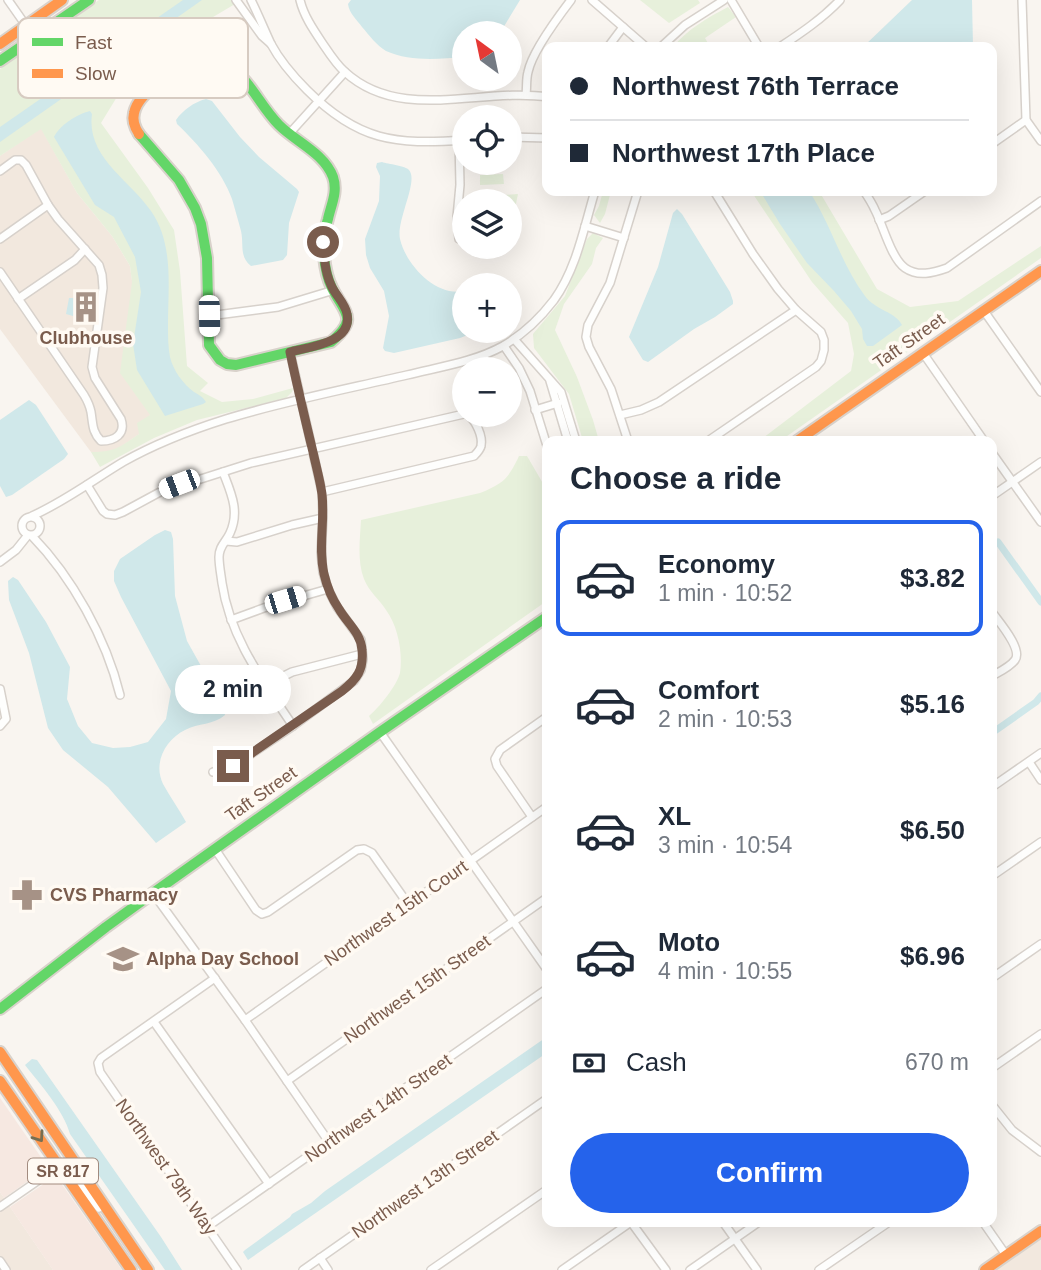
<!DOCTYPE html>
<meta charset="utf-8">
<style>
body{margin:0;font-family:Helvetica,sans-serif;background:#f6f6f7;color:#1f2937;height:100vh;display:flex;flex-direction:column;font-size:26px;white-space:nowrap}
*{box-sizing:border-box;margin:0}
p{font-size:23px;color:#747a83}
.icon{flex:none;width:38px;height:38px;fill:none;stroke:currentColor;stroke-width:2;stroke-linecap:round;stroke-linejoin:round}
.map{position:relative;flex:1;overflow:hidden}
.side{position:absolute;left:542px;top:436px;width:455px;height:791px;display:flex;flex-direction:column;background:#fff;border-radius:14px;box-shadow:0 7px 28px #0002}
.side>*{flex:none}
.banner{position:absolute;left:542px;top:42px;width:455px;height:154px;border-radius:14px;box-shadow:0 7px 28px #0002;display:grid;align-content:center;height:154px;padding:0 28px;background:#fff}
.needle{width:46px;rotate:327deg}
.controls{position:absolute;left:452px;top:21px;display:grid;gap:14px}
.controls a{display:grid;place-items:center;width:70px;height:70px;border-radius:50%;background:#fff;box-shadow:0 7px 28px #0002;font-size:35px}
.end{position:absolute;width:32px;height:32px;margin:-16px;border:9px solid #7a5c4d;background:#fff;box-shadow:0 0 0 4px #fff}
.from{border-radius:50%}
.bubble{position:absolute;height:49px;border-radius:24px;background:#fff;box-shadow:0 7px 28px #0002;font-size:23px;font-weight:700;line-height:49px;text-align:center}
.car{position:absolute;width:21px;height:42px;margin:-21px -10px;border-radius:9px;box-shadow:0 0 5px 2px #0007;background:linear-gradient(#fff 24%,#345 0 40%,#fff 0 76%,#345 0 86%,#fff 0)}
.banner b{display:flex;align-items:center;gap:24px;height:66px;font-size:26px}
.banner b+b{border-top:2px solid #e0e1e3}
.banner i{width:18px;height:18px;background:#1f2937}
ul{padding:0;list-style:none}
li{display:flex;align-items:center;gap:21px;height:116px;margin:0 14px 10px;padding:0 14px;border:4px solid transparent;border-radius:14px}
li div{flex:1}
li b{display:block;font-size:26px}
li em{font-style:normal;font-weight:700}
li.selected{border-color:#2563eb}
li>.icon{width:63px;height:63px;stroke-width:1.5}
h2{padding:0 28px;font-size:32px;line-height:84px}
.pay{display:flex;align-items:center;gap:18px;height:77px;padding:0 28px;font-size:26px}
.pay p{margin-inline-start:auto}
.primary-button{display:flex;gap:14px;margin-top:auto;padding:14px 28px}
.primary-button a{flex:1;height:80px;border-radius:42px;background:#2563eb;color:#fff;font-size:28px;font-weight:700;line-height:80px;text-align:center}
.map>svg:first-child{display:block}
</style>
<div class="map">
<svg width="1041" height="1270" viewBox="0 0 1041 1270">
<rect width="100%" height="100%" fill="#f9f5f0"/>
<g fill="#f2e8de">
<polygon points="41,128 77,193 112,236 130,266 150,415 139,434 118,449 108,452 91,452 0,329 0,156"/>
<polygon points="0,1192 10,1207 53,1270 0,1270"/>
<polygon points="1041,1237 1041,1270 994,1270"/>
</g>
<g fill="#f6e8e1">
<polygon points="0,1098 45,1163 42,1171 4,1198 0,1192"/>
<polygon points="51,1179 57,1180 61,1183 122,1270 53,1270 10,1207"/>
</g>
<g fill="#e7f0db">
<path d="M99,0h133l3,4 -96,57 -38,62 47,65 26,42 6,41 7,95 21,17 -8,8 22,11 31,-3 40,-11 -1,4 -6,6 -89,22 -43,18 -54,29 -9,-15c24,0 29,-5 48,-18l-2,-11 13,-8 -30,-42 12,-91 -2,-16 -18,-30 -35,-43 -36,-64 -41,27v-87z"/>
<polygon points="640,0 698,0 700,3 669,23"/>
<path d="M728,7l8,10 -31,21 5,9h-37c15,-18 34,-29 55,-40z"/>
<polygon points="503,174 504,184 480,185 480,175"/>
<polygon points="603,191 611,191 605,214 600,223 594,215 599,206"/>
<polygon points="751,191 819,191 877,289 910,307 958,301 1041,246 1041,258 780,441 759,441 851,371 854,354 848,323 812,282"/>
<polygon points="518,194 512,223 509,223 509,201 489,201 490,196"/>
<polygon points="593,233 603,238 596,248 592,264 564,304 555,330 577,377 593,420 599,441 583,441 569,394 534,348 533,334 565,296 587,239"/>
<path d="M519,456h8l21,36v108l-175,124 -4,-8c10,-8 28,-31 31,-43 3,-20 -2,-47 -14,-63 -7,-11 -17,-18 -22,-31 -7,-18 -4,-40 -3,-59l119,-27c24,-10 28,-14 39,-37z"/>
</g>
<g fill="#d0e8ea">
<polygon points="183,0 202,0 0,142 0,127"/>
<path d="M351,0h169l-20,33h-36v24c-25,2 -54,5 -78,-6 -9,-5 -17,-16 -24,-24 -5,-7 -13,-14 -14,-23z"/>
<polygon points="912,0 972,0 973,47 863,47"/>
<path d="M206,99l6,2 28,36 19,20 38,32 2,3 -10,31 -2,32 -4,5 -32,6c-12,-9 -7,-22 -10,-35 -3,-11 -6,-22 -9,-32 -10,-28 -34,-55 -55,-75l-1,-4c7,-10 18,-18 30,-21z"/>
<path d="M90,111l2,3c-6,43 38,66 59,97 23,33 17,76 17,114 0,11 0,22 2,32 3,13 13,27 24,35 5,3 8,4 12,10l-3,2 -38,12 -28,-46 -4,-26 8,-52 -6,-35 -21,-40 -19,-12 -41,-68c6,-12 23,-23 36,-26z"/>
<path d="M382,162c6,2 24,4 27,8 10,11 -13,50 -9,69 6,26 36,58 64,52v40h14l-18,7 -66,15 -9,-2 -2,-3 6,-32 -5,-25 -14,-23 -4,-13 -1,-16 14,-38 1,-25 -4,-9 1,-4z"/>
<path d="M760,191h49c22,33 32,73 56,105 10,14 31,16 37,29l-29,21h-6l-4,-7 -1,-10 -11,-18 -17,-20 -27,-28 -27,-39z"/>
<polygon points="677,209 682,214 730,292 733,301 733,304 715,317 694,329 648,362 643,360 629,337 658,267 673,213"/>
<polygon points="69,298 83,298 80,318 66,314"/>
<polygon points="29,400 36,405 68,454 64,459 12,495 6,497 0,486 0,420"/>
<path d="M165,530l6,2 2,7 2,57 12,45 37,66 1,8c-11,10 -27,8 -40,15 -20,10 -32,33 -22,54 7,13 16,25 23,38l-30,21 -48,-56 -45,-37 -15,-22 -19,-75 -20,-53 -1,-19 5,-4 5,3 28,42 24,45 -3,32 11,27 14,17 21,5 17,-1 18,-5 18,-23 5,-28 -50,-94 -7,-16v-10l6,-12 35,-24z"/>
<polygon points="548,1036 548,1052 248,1260 243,1252 245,1250 290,1217 292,1214 311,1203 325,1191"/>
<path d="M32,1059l5,1 124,177 21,33h-17l-95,-136c-6,-23 -30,-50 -45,-69z"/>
</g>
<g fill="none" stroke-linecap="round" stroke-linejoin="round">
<g stroke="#d0e8ea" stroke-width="7">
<polyline points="998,542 1041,602"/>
<polyline points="992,733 1036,702 1041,696"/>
</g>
<defs>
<g id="street">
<polyline points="8,0 34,37"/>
<polyline points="236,0 262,36 271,44"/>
<path d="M251,0c7,14 13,29 20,44 8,15 24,34 36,46 51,51 88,55 157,50"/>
<path d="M300,0c4,17 15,32 25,47 6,9 12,18 20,25 56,51 136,15 203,25"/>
<polyline points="592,0 646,47"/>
<polyline points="731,0 759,47"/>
<polyline points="1022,0 1026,120 1041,141"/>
<polyline points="608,47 623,27"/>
<polyline points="661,47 685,25 724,0"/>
<path d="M780,47c21,-14 42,-28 60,-47"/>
<path d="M526,95c1,-8 0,-16 2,-23 4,-20 30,-55 43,-72"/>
<polyline points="289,134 345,72"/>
<polyline points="509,137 548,138"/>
<polyline points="992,144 1026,120"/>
<path d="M0,171l15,-11h6l5,5 22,40 10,14 41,46 3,10 1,13 -11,79 3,11 26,41c5,15 -6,22 -20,22 -9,-9 -8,-17 -10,-29 -1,-5 -4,-12 -7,-17l-84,-123"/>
<path d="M864,191c4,6 8,12 11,19 8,15 16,48 30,58 13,9 28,5 42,0l94,-67"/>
<polyline points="879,220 889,216 925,191"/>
<polyline points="585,226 624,238"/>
<polyline points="0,239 48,205"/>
<polyline points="459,239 457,217 460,185 459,140"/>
<polyline points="18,299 75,260 85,249"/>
<polyline points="984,311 1041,392"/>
<polyline points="209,316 278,307 334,290"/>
<polyline points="514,339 561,392 576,441"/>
<polyline points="504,346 519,368 530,391 548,449"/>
<polyline points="923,353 984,441"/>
<polyline points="550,381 568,441"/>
<polyline points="535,410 558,403"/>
<polyline points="620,415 641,410 659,402 796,310"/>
<polyline points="628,441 611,389 589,347 586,337 588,325 610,283 638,191"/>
<polyline points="708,441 816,367 821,361 824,350 824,340 821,332 796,310 778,289 753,254 714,191"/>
<polyline points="992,453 1041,522"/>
<path d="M223,472c8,21 17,39 7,61 -4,9 -11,13 -11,24 0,8 2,18 3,26 8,55 41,98 71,143"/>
<polyline points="87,485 103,511 107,514 115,515 123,512 160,492 251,463 464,414"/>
<path d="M322,492l152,-36c3,-3 6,-6 7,-10 2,-10 -5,-25 -13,-31"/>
<polyline points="992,496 1041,462"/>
<path d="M32,516c32,-14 61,-36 91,-54 32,-18 68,-32 103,-43 59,-18 121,-30 181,-44 32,-8 67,-13 96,-29 19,-11 38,-29 51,-46 23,-32 30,-73 41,-109"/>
<circle cx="31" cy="526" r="9"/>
<path d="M32,536c40,41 74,102 88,159"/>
<polyline points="226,541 237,542 292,525 323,518"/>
<polyline points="0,562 16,550 28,535"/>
<path d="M992,612c7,10 31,37 23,48 -5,7 -16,12 -23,16"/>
<polyline points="231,620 272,605 328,589"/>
<polyline points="266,685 292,672 362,654"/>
<polyline points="0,689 6,719 0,726"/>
<polyline points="380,732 548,971"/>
<polyline points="1029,762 1041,780"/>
<polyline points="213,772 233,766 293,726 354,681 361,670 363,659 361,640 337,607 328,589 323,572 321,552 323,518 322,492 290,352"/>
<polyline points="992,787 1041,753"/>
<polyline points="532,817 497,766 495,759 500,750 548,716"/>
<polyline points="215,849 256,910 262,914 268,912 357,850 364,849 372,853 408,904"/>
<polyline points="992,876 1041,842"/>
<polyline points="153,893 245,1020 329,1142"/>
<polyline points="215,978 101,1058 98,1063 100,1072 237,1270"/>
<polyline points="992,978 1041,944"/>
<polyline points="245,1020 548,806"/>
<polyline points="154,1022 269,1184"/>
<polyline points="992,1068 1041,1034"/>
<polyline points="287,1081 548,897"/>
<polyline points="992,1105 1012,1130 1041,1152"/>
<polyline points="0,1207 59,1166 68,1168 99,1208"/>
<polyline points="631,1222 666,1270"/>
<polyline points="723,1222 757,1270"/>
<polyline points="983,1222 1006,1255"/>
<polyline points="207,1227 548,988"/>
<polyline points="320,1258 328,1270"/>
<polyline points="0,1261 6,1270"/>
<polyline points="303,1270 548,1098"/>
<polyline points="431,1270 548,1189"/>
<polyline points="562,1270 631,1222"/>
<polyline points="690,1270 759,1222"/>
<polyline points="819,1270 889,1222"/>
</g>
<g id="fast">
<polyline points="0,61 89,0"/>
<path d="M139,134l40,46 16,28 6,16 6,34 2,87 11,15 7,4 9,1 95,-23c28,-24 14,-28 1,-54 -5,-10 -7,-21 -8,-32 -1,-12 0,-25 4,-37 3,-14 10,-27 5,-42 -9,-24 -37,-35 -54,-52 -18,-18 -28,-43 -48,-58 -8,-5 -17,-6 -26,-7"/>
<polyline points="0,1009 106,927 153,893 380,732 548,616"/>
</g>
<g id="slow">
<polyline points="0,44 62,0"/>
<path d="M139,134c-4,-6 -7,-13 -5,-21 5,-24 49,-47 71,-53"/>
<polyline points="797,441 1041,271"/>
<polyline points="0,1052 148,1270"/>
<polyline points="0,1081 131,1270"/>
<polyline points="985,1270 1041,1231"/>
</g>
</defs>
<use href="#street" stroke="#d7d1cb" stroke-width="10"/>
<use href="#fast" stroke="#d9d2cb" stroke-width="14"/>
<use href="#slow" stroke="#d9d2cb" stroke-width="14"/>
<use href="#street" stroke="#fefefd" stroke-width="7"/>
<use href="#fast" stroke="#63d668" stroke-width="10"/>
<use href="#slow" stroke="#ff974d" stroke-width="10"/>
</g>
<defs><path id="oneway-chevron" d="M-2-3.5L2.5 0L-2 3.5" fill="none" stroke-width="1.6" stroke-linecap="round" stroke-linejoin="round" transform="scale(1.75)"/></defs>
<use stroke="#776e51" href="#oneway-chevron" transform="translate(39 1137) rotate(55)"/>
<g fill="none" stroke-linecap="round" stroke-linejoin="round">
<path stroke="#7a5c4d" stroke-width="9" d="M233,766l109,-75c15,-12 22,-21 20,-41 -1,-17 -15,-27 -23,-41 -7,-10 -12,-22 -15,-35 -6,-26 1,-53 -2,-80 -2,-14 -6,-28 -9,-42 -8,-33 -16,-67 -23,-100 19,-5 63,-9 57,-38 -2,-11 -12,-19 -16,-29 -6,-13 -7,-28 -8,-43"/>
</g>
<defs>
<symbol id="building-bare" viewBox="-9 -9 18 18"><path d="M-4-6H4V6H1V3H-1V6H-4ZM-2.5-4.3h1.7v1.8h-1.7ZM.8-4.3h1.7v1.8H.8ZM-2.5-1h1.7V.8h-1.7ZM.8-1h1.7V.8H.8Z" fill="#a69286" stroke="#fffaf3" stroke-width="2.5" paint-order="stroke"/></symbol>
<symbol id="pharmacy-bare" viewBox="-9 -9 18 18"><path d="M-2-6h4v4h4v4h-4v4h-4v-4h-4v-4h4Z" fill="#a69286" stroke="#fffaf3" stroke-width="2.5" paint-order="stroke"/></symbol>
<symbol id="school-bare" viewBox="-9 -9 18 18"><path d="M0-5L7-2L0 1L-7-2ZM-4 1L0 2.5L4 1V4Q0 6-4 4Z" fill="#a69286" stroke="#fffaf3" stroke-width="2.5" paint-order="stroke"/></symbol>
</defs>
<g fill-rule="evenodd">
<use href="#building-bare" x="64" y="285" width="44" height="44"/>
<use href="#pharmacy-bare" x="5" y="873" width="44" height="44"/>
<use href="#school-bare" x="101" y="937" width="44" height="44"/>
</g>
<g text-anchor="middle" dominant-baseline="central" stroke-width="7" stroke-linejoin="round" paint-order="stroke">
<rect fill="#fffaf3" stroke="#a28b7f" stroke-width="2" x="28" y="1158.5" width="70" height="25" rx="5"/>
<g font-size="16" font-weight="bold" fill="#7a5c4d">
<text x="63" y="1171">SR 817</text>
</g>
<g font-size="18" font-weight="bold" fill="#7a5c4d" stroke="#fffaf3" text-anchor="start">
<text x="86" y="338" text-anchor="middle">Clubhouse</text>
<text x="50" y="895">CVS Pharmacy</text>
<text x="146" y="959">Alpha Day School</text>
</g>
<g font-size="18" fill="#7a5c4d" stroke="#fffaf3">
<text transform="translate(909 341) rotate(-35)">Taft Street</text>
<text transform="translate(261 794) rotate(-35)">Taft Street</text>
<text transform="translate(396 913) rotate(-35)">Northwest 15th Court</text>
<text transform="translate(417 989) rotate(-35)">Northwest 15th Street</text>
<text transform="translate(378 1108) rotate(-35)">Northwest 14th Street</text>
<text transform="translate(166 1167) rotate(55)">Northwest 79th Way</text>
<text transform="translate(425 1184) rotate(-35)">Northwest 13th Street</text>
</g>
</g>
<rect x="18" y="18" width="230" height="80" rx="10" fill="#fffaf3" stroke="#d7cbc1" stroke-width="2"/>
<rect x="32" y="38" width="31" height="8" fill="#63d668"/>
<rect x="32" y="69" width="31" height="9" fill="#ff974d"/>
<g font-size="19" fill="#7a5c4d">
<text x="75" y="49">Fast</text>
<text x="75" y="80">Slow</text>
</g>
</svg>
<div class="controls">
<a><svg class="needle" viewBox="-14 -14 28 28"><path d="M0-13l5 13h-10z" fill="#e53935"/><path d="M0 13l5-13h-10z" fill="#747a83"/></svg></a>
<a><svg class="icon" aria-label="locate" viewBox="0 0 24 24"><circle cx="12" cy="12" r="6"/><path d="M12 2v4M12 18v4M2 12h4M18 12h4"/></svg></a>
<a><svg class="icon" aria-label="layers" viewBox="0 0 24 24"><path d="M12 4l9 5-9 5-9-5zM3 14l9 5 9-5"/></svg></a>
<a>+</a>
<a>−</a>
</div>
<i class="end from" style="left:323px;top:242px"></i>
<i class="end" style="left:233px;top:766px"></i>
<div class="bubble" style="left:175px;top:665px;width:116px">2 min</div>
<i class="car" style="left:209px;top:316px;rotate:179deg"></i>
<i class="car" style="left:179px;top:484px;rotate:249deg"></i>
<i class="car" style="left:285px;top:600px;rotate:73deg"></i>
<div class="banner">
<b><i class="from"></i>Northwest 76th Terrace</b>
<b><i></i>Northwest 17th Place</b>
</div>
<section class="side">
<h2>Choose a ride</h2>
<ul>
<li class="selected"><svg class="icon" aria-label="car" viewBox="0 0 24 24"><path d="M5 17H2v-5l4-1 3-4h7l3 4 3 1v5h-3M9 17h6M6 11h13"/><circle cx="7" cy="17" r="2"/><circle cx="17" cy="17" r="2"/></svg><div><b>Economy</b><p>1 min · 10:52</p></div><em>$3.82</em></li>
<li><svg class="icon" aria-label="car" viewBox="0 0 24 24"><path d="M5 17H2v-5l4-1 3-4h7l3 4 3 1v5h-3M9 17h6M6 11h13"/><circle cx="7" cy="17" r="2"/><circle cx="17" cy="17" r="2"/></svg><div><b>Comfort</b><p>2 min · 10:53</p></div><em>$5.16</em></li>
<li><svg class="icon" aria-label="car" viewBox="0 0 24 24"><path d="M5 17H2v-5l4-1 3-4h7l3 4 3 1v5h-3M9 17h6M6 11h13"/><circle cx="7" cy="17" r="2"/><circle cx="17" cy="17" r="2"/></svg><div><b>XL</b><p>3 min · 10:54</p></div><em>$6.50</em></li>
<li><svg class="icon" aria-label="car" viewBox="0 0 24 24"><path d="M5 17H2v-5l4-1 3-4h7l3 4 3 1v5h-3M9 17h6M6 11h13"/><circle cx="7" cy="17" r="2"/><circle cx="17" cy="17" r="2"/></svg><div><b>Moto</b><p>4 min · 10:55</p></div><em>$6.96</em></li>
</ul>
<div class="pay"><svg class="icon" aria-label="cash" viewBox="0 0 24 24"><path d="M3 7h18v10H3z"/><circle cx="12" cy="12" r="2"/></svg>Cash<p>670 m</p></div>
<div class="primary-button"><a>Confirm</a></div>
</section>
</div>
